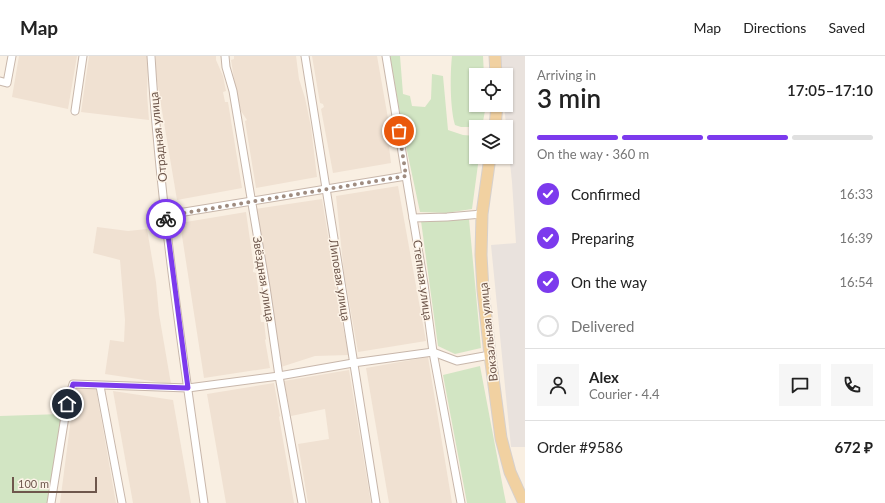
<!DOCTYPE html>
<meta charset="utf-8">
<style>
:root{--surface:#fff;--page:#f6f6f6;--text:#222;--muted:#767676;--line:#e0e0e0;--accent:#7c3aed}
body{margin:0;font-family:Lato,sans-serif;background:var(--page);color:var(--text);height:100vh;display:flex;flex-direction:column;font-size:15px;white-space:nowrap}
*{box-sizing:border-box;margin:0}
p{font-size:13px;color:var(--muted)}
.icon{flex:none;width:22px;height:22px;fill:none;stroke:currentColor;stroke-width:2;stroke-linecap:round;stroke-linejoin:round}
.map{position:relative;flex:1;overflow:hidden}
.sheet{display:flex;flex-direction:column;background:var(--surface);width:360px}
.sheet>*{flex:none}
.tools{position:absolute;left:469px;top:12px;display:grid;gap:8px}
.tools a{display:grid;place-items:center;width:44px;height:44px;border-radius:0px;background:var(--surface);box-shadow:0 1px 3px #0004;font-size:20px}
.scale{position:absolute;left:12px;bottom:10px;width:85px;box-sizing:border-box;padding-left:4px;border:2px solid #6e574c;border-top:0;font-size:11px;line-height:14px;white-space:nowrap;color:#6e574c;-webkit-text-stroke:3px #fdf4e8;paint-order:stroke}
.pin{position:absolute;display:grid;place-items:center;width:34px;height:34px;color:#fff;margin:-17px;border:2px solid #fff;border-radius:50%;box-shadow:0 1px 4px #0007}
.courier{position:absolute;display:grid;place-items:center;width:40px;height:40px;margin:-20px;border:3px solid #7c3aed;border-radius:50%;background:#fff;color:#222;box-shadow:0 1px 5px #0007}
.overview em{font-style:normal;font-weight:600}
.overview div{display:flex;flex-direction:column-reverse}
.overview{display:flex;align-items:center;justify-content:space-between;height:68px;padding:0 12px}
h1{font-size:26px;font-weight:600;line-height:30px}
.bar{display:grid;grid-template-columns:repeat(4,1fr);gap:6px 4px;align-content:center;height:48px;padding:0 12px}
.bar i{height:5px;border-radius:3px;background:var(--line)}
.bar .on{background:var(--accent)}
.bar p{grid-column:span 4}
.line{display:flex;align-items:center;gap:10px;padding:0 12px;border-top:1px solid var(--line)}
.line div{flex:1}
.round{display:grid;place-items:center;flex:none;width:42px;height:42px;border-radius:0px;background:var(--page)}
ol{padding:0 12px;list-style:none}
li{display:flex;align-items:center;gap:12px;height:44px}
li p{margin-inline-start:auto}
li .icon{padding:4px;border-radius:50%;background:var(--accent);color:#fff;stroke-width:4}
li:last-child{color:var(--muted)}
li i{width:22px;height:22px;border:2px solid var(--line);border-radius:50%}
header{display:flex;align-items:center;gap:24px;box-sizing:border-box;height:56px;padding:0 20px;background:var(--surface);border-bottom:1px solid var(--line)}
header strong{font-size:19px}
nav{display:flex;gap:22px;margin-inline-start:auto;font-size:14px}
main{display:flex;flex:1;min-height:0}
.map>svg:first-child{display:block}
.residential{fill:#f0e1d2}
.industrial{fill:#e9e2dd}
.green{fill:#d2e5c3}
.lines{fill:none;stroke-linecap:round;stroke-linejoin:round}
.minor-casing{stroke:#c8b7ab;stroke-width:9}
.primary-casing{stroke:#d6d0cd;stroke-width:13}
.minor{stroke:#fff;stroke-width:7}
.primary{stroke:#f1d1a1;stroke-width:11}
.done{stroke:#9f8c80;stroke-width:4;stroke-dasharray:0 7.2}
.route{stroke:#7c3aed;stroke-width:5}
.labels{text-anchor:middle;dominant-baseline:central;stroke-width:3;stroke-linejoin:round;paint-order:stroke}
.street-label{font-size:12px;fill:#6e574c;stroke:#fdf4e8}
</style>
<header>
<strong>Map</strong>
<nav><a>Map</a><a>Directions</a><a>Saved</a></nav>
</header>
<main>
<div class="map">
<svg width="525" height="447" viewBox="0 0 525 447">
<rect width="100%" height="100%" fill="#f9efe2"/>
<g class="residential">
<path d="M19,0H77L68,53L12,41Z"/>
<path d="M89,0H148L147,38L149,64L81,56Z"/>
<path d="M156,0H216V4L223,20L226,35L223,36L225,46H228L242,132L177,144L154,7L156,6Z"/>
<path d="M234,0H296L299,23L305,42L311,71L317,121L256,132L245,65L247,64L241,55L235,29L231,4L234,3Z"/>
<path d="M312,0H377L389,68H385L387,82L390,81L392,91H389L391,107L333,117L321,53L324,51L323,48L320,47Z"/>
<path d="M398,130L426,285L358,296L344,217L336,140Z"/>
<path d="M322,143L343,271L349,299L315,300L281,311L255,153Z"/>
<path d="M246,156L254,212L253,213V216L256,217L262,259H260L261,266H264L266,283L265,284L270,312L204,322L180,167Z"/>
<path d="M97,171L128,175L147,173L156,226L159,258L171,328L105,318L110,284L124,286L125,264L120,204L93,197Z"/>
<path d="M428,301L452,447H389L366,312Z"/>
<path d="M349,314L371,447H308L298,388L329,383L325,353L291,360L284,325Z"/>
<path d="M274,327L280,360L279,361L294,447H226L207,338Z"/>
<path d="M75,331L96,333L116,447H60Z"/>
<path d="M113,335L173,344L191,447H133Z"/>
</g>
<path class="industrial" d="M500,0H525V391H511L491,189L516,187L512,126L504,49H506V19H502Z"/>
<g class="green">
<path d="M390,0H400L403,38L410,40L412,50L425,51L431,43L432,18L443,20L448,74L463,79L476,80V101H479L472,153L446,157L420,156L403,76Z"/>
<path d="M452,0H483L484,19H476V49H486L482,71H461L455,69C450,52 450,18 452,0Z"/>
<path d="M469,163L481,292L455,298L438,290L421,165Z"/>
<path d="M480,310L504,437L506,447H467L443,319Z"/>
<path d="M62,358L51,447H0V360Z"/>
</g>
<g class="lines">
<defs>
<g id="minor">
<path d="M151,0C160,150 183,299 204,447"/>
<path d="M225,0L226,11L233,35L266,231L279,320L302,447"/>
<path d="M305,0L376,447"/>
<path d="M386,0L424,228L433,296L461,447"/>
<path d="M0,25L7,27L12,0"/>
<path d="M75,55L83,0"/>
<path d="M166,159L406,120"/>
<path d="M413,162L447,161L482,158"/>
<path d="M100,330L122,447"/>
<path d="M51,447L67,348L73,328L188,332L279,320L353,307L433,296L457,305L490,299"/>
</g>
<g id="primary">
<path d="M495,0L496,19"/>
<path d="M495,71L497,49"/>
<path d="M490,101L482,158L481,199L483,234L490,299L501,382L510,416L524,447"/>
</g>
</defs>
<use href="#minor" class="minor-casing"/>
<use href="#primary" class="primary-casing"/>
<use href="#minor" class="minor"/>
<use href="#primary" class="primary"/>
</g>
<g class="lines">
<path class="done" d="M166,163V160L406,120L399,75"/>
<path class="route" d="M67,348L73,328L188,332L166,163"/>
</g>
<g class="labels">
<g class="street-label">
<text transform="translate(158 81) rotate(-96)">Отрадная улица</text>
<text transform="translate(264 223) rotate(81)">Звёздная улица</text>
<text transform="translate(340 224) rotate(81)">Липовая улица</text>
<text transform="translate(423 224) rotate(82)">Степная улица</text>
<text transform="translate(488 276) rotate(-96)">Вокзальная улица</text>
</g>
</g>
</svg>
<div class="tools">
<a><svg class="icon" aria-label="locate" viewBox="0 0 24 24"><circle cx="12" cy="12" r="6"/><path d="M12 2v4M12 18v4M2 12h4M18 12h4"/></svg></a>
<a><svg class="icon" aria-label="layers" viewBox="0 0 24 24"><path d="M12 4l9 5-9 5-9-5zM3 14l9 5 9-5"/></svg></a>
</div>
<div class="scale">100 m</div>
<div class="pin" style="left:399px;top:75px;background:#ea580c"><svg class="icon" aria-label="bag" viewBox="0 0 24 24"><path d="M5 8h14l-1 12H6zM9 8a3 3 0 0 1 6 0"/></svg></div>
<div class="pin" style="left:67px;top:348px;background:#1f2937"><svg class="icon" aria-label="home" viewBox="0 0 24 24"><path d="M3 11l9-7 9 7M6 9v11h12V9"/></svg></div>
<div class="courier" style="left:166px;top:163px"><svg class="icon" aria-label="bike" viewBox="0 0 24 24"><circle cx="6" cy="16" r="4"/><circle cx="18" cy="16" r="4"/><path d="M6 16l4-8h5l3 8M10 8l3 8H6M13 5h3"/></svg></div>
</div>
<section class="sheet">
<div class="overview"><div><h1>3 min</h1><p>Arriving in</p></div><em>17:05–17:10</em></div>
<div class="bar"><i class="on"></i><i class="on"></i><i class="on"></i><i></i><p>On the way · 360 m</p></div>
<ol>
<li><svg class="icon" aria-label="check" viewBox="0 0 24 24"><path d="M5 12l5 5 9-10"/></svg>Confirmed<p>16:33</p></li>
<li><svg class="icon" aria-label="check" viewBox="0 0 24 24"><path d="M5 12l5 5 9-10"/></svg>Preparing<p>16:39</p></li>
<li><svg class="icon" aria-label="check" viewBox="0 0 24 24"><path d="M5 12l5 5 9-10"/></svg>On the way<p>16:54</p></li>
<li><i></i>Delivered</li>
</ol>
<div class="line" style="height:72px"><a class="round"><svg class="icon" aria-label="person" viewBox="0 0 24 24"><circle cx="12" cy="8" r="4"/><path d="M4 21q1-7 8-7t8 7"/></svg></a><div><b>Alex</b><p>Courier · 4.4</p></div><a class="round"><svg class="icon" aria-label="chat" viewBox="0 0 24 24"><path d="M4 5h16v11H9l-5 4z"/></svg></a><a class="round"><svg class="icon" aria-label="phone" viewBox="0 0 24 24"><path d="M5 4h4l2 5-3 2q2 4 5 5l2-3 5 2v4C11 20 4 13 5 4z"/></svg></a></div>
<div class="line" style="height:52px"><div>Order #9586</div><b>672 ₽</b></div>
</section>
</main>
